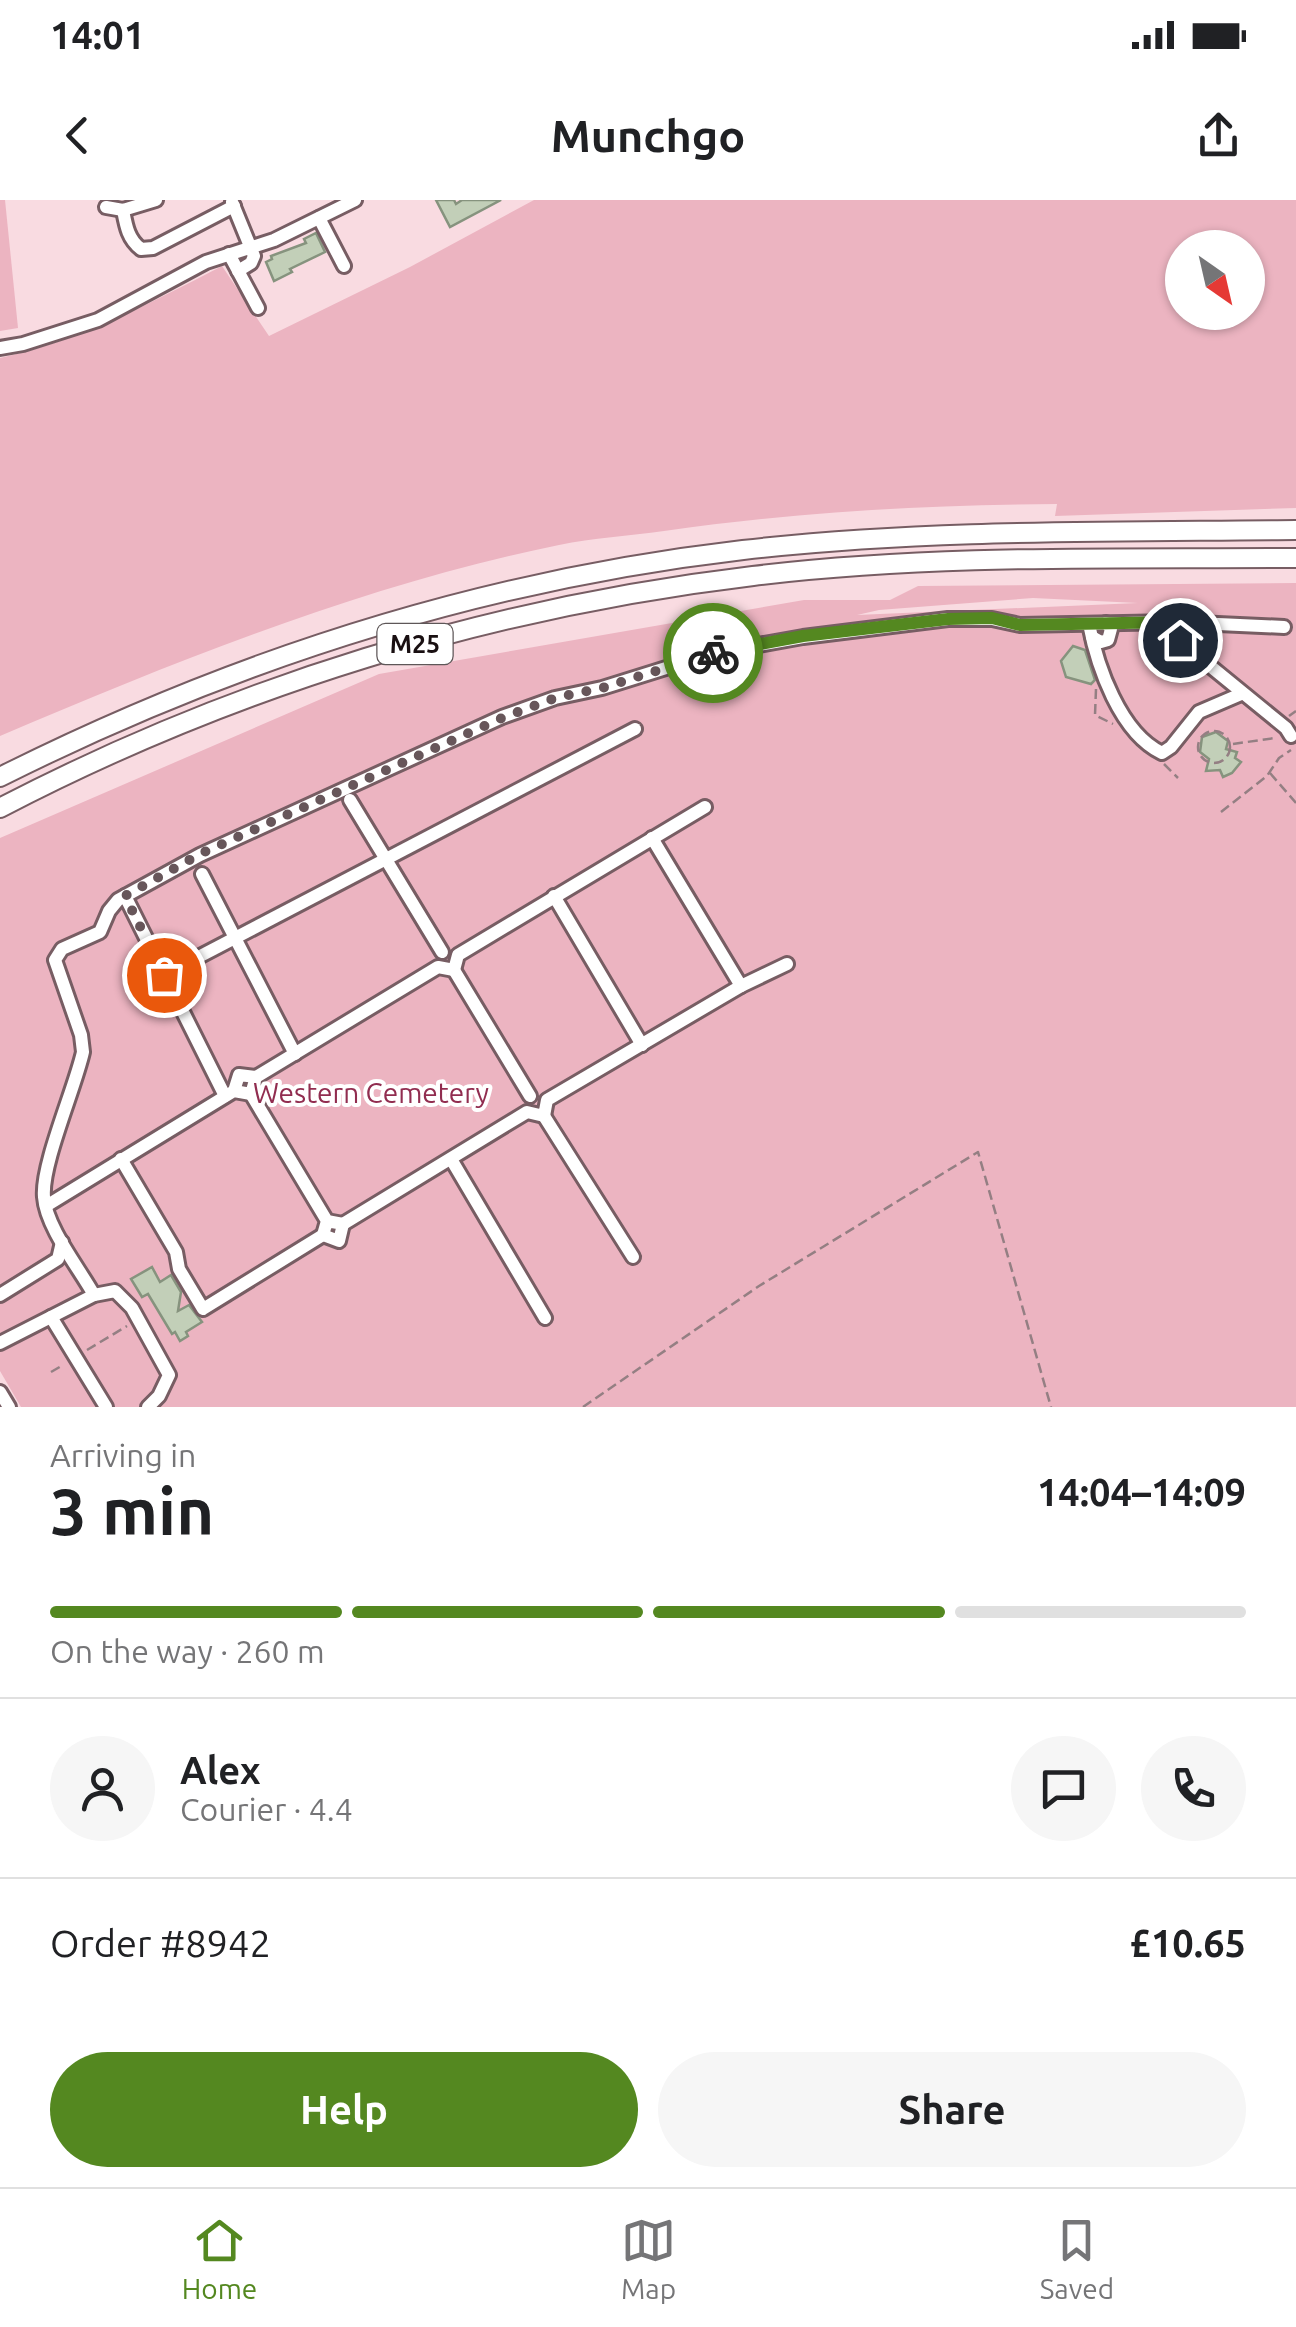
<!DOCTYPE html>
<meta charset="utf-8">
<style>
:root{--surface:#fff;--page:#f6f6f6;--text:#202124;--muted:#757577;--line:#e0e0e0;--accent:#548820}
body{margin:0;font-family:Ubuntu,sans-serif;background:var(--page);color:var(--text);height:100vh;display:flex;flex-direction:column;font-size:38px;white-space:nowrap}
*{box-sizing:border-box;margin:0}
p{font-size:32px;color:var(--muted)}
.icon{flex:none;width:55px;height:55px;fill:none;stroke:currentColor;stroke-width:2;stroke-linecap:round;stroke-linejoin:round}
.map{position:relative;height:1207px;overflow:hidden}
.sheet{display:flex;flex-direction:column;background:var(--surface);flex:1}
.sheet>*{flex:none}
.needle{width:65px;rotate:146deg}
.controls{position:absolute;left:1165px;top:30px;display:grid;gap:20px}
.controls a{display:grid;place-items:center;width:100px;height:100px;border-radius:50%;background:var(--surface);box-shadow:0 2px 8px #0004;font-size:50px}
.pin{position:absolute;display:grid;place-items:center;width:85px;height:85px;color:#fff;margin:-42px;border:5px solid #fff;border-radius:50%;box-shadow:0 2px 10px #0007}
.courier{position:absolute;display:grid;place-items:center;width:100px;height:100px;margin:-50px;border:8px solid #548820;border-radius:50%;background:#fff;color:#222;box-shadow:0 2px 12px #0007}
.head em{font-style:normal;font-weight:600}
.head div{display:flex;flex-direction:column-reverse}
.head{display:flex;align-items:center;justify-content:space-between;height:170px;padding:0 50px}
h1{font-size:65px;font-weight:600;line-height:75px}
.bar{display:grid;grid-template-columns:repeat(4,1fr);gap:15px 10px;align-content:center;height:120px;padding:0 50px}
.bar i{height:12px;border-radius:8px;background:var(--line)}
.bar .current{background:var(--accent)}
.bar p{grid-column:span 4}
.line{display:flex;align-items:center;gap:25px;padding:0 50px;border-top:2px solid var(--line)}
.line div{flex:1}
.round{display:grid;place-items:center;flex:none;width:105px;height:105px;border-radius:52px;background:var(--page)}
.cta{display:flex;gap:20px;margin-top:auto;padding:20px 50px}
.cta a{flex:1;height:115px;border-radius:60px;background:var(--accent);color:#fff;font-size:40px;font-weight:600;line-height:115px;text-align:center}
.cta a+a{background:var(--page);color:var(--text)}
.status{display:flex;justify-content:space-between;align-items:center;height:70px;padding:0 50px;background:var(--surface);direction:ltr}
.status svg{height:28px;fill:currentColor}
header{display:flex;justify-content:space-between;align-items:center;height:130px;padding:0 50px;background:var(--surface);font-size:45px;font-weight:600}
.tabs{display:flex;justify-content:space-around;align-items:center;height:140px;border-top:2px solid var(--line);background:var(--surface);font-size:28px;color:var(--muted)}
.tabs a{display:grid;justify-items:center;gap:5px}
.tabs .current{color:var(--accent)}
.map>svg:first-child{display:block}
.green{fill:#ecb4c1;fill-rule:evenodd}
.building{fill:#c2cfb8;stroke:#86937e;stroke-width:2.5}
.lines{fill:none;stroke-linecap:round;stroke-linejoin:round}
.minor-casing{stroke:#775d63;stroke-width:18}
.highway-casing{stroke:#775d63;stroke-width:22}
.path{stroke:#947f83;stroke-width:2.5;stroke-dasharray:10 5;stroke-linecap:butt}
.minor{stroke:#fff;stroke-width:12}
.highway{stroke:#fff;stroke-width:18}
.done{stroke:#67565a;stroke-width:10;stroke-dasharray:0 18}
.route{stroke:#548820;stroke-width:12}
.labels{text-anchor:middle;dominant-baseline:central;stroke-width:8;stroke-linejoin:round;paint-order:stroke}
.shield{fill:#fff;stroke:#5e5758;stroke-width:2.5}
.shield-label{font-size:25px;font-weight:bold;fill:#190f11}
.park-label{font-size:28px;fill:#912d50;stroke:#fff}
</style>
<div class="status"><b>14:01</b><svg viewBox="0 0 49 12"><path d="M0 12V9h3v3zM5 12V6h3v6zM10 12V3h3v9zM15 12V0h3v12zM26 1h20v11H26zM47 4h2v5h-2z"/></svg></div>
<header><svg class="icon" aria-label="back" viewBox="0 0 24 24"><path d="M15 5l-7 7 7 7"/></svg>Munchgo<svg class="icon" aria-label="share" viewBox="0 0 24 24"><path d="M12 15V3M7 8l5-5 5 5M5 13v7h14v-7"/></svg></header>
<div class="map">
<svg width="1296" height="1207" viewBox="0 0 1296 1207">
<rect width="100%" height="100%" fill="#f9dbe1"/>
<g class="green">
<path d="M0,0H5L18,128L0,131Z"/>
<path d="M534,0H1296V308L1055,316L1057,304C924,305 796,312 664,331C629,336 593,338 559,345C365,385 181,459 0,536V158C80,141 150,103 222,66L269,136L410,67ZM1182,48H1248V112H1182Z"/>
<path d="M1296,383V1207H21L0,1171V638L379,474L804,400H890L918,386ZM1033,398L1138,403L857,415L879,410Z"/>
</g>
<g class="building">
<path d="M436,0H454L456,4L462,0H501L450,27Z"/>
<path d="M316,33L325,52L290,69L292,72L274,81L266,62L272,59L271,56L306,43L304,39Z"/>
<path d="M1073,446L1085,450L1095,480L1091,484L1066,477L1061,461Z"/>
<path d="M1216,532L1228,541L1226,549L1237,552L1235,558L1241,562L1232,573L1223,577L1220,570L1206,571L1209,559L1200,552L1202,537Z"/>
<path d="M152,1067L160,1082L171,1075L181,1092L178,1111L189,1105L202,1122L186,1132L188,1136L180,1141L175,1132L172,1134L148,1094L142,1097L131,1079Z"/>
</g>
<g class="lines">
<defs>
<g id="minor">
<path d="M232,2L254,56L251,63L238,71"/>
<path d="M106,7L123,10L156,0"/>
<path d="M123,10C126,26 128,39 141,49L153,48L234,6"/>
<path d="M319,18L344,66"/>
<path d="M229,54L258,108"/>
<path d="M0,148L23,144L98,120L206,62L274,40L355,0"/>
<path d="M1175,422L1180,440L1188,448L1286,528L1291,536"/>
<path d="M1089,424C1097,466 1120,533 1162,553L1171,547L1199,512L1241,494"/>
<path d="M1092,437L1101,442L1108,440L1111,429L1106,423"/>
<path d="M350,600L442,752"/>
<path d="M652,638L741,786"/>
<path d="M202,674L295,854"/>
<path d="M125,696L225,896"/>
<path d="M554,696L642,845"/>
<path d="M454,770L530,896"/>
<path d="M164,775L635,529"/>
<path d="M234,891L239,875L256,877"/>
<path d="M251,894L327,1021L323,1035L339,1041L343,1024L327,1021"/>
<path d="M544,916L633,1057"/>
<path d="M121,959L176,1052L179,1069L203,1109L323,1035"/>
<path d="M451,959L545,1118"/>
<path d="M46,1006L234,891L251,894L256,877L438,767L454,770L458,755L705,607"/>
<path d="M343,1024L527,912L544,916L547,900L741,786L787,764"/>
<path d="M0,1095L58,1059L62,1042"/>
<path d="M94,1095C79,1068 46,1027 44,997C41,965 75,888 83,852L81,835L55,760L62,749L100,732L109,711L118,700L200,655L502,517L555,498L602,488L714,453L803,437L948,419H992L1020,425L1175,422L1284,427"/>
<path d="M51,1117L106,1207"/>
<path d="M0,1143L94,1095L115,1091L132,1108L169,1175L159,1196L148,1207"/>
<path d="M0,1192L9,1207"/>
</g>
<g id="highway">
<path d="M0,577C233,460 484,380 743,350C926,329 1112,332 1296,330"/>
<path d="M0,608C234,486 491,407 753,376C933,354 1115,359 1296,358"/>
</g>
</defs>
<use href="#minor" class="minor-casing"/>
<use href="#highway" class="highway-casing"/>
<g class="path">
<path d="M1096,489L1095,515L1113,524"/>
<path d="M1289,516L1296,511"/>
<circle cx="1214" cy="547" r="16"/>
<path d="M1233,544L1275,538"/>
<path d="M1164,564L1178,578"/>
<path d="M1270,573L1296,603"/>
<path d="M1221,612L1267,576L1279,558L1291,550"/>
<path d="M87,1150L127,1126"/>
<path d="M51,1172L63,1165"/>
<path d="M583,1207L759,1086L978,952L1051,1207"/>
</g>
<use href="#minor" class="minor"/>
<use href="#highway" class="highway"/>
</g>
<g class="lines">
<path class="done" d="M164,775L125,696L200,654L502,518L555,498L602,488L713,453"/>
<path class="route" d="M713,453L803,436L948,419L992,418L1020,425L1175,422L1180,440"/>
</g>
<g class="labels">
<rect class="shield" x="377.5" y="424" width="75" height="40" rx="8"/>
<g class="shield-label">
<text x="415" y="444">M25</text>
</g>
<g class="park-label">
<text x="371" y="892">Western Cemetery</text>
</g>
</g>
</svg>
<div class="controls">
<a><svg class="needle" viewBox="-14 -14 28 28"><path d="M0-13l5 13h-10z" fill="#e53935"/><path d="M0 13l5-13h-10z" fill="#757577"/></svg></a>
</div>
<div class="pin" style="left:164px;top:775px;background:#ea580c"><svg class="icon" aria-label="bag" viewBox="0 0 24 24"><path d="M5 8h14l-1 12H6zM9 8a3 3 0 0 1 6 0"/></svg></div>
<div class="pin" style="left:1180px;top:440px;background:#1f2937"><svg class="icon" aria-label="home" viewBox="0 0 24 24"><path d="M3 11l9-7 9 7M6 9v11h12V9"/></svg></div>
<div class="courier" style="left:713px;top:453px"><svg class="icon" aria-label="bike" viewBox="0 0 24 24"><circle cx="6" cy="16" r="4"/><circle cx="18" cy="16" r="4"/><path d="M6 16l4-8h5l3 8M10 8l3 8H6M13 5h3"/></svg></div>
</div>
<section class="sheet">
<div class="head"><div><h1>3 min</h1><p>Arriving in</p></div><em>14:04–14:09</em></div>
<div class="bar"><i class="current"></i><i class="current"></i><i class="current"></i><i></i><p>On the way · 260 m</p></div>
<div class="line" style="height:180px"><a class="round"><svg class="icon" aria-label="person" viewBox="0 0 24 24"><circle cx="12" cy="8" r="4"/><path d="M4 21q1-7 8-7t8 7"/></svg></a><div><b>Alex</b><p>Courier · 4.4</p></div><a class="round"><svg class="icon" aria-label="chat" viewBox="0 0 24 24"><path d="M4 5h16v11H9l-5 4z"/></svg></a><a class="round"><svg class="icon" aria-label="phone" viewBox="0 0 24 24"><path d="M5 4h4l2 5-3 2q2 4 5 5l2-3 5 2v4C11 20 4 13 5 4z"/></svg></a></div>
<div class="line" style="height:130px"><div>Order #8942</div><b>£10.65</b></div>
<div class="cta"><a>Help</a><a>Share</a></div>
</section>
<nav class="tabs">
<a class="current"><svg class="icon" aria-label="home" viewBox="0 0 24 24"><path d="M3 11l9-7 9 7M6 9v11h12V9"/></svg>Home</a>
<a><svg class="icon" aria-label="map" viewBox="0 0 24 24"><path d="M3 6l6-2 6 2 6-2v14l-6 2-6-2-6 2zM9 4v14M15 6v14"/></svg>Map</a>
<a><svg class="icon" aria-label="saved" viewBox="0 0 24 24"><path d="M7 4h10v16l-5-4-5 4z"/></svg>Saved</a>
</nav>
